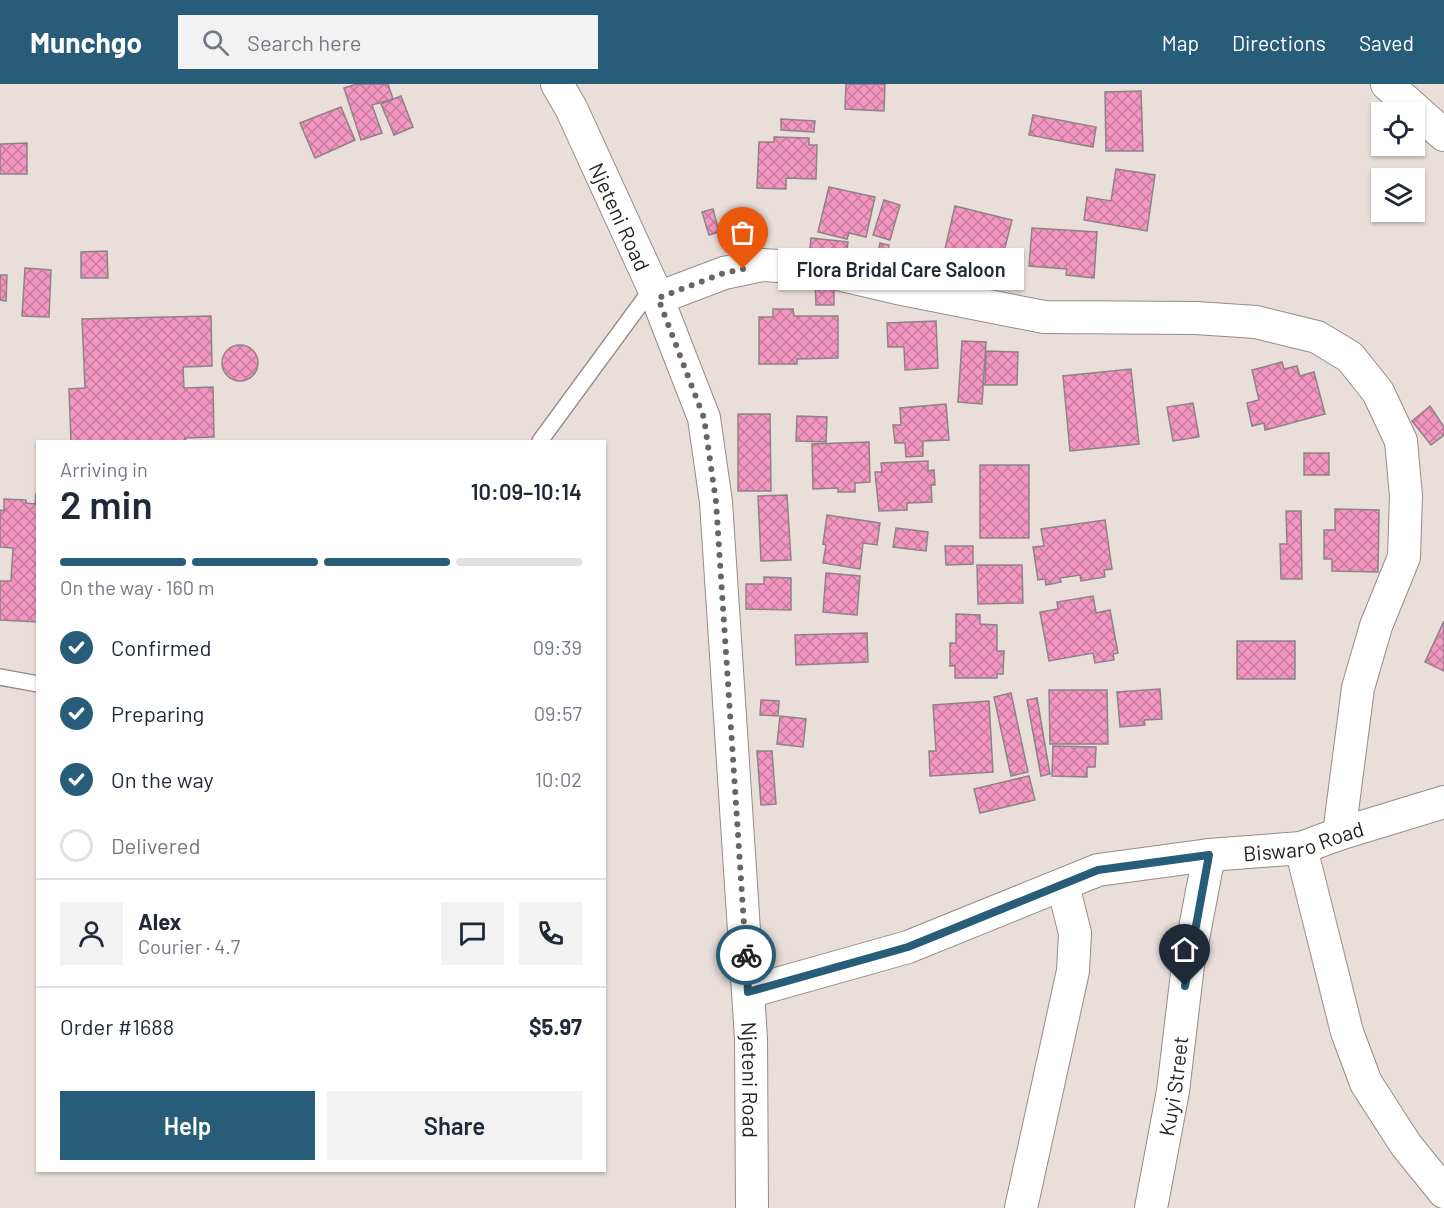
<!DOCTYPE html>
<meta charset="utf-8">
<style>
:root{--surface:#fff;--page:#f2f2f3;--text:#1f2937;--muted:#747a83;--line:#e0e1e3;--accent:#285d79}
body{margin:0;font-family:Barlow,sans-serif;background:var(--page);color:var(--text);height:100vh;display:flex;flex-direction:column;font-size:22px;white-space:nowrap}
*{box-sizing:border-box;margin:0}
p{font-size:20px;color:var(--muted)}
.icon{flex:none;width:33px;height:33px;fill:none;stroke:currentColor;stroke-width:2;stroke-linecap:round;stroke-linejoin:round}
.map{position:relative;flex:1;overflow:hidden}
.drawer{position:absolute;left:36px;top:356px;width:570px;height:732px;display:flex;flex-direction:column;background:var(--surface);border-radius:0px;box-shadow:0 2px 4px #0004}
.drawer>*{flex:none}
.controls{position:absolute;left:1371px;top:18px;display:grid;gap:12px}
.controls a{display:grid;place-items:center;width:54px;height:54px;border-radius:0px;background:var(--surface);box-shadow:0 2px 4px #0004;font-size:30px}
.pin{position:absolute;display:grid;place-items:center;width:51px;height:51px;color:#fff;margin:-62px -26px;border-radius:50% 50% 50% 0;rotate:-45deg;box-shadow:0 0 6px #0007}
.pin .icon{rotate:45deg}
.courier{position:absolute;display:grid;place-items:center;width:60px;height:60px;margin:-30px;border:4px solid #285d79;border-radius:50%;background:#fff;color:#222;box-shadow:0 2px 8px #0007}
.bubble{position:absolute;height:42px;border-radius:0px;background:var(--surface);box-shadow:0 2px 4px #0004;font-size:20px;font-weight:600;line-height:42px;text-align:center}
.summary em{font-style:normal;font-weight:600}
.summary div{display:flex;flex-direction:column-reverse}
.summary{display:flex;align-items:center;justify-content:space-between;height:102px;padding:0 24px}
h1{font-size:39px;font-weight:600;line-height:45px}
.bar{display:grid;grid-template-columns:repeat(4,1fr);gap:9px 6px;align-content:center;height:72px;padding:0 24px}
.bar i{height:8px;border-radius:4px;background:var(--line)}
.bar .on{background:var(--accent)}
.bar p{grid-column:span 4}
.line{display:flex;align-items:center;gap:15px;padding:0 24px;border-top:2px solid var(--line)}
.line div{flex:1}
.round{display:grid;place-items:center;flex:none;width:63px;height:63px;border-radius:0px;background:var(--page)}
ol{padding:0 24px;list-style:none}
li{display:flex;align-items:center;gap:18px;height:66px}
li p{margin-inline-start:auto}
li .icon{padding:6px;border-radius:50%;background:var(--accent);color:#fff;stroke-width:4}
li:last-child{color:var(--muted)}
li i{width:33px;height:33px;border:3px solid var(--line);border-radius:50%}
.cta{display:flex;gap:12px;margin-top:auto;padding:12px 24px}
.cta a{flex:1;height:69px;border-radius:0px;background:var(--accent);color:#fff;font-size:24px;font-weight:600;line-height:69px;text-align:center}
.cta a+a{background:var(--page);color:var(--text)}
header{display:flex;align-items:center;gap:36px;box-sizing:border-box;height:84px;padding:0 30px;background:var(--accent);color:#fff}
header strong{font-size:28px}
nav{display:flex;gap:33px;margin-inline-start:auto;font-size:21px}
.search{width:420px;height:54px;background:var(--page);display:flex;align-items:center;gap:15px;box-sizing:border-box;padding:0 21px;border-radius:0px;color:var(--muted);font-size:22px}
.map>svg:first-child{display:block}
.building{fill:url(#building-cross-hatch);stroke:#8d8387;stroke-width:1.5}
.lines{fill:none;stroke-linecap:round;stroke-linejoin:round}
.service-casing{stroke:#968c87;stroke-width:18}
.minor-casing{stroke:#968c87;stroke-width:34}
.service{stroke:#fff;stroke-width:15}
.minor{stroke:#fff;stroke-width:32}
.done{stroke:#6b6461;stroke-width:6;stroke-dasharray:0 10.8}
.route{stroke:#285d79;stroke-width:8}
.labels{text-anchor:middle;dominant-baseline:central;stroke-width:5;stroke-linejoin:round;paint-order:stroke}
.street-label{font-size:21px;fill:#272321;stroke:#e9ded9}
</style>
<header>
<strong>Munchgo</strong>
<div class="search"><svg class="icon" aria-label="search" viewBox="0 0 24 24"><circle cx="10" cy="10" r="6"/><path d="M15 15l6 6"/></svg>Search here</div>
<nav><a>Map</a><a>Directions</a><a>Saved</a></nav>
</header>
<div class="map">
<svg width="1444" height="1124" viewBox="0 0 1444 1124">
<defs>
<pattern id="building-cross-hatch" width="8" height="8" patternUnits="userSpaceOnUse" patternTransform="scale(1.5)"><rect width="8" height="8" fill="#f397c0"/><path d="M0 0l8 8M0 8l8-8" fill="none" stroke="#c57b9c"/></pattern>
</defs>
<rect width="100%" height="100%" fill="#e9ded9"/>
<g class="building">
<path d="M357,0H388L393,15L372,21L382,49L361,56L344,4Z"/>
<path d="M846,0H885L884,27L845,25Z"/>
<path d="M1141,7L1143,67H1106L1105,8Z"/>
<path d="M401,12L413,43L394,51L381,20Z"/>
<path d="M341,23L355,56L315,74L300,39Z"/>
<path d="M1033,31L1096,43L1093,63L1029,51Z"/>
<path d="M781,35L815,37L814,48L781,46Z"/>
<path d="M774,53L809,54V61H817L816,95L786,94V105L757,104L759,58H774Z"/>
<path d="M27,59V90H0V60Z"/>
<path d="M1116,85L1155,91L1147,147L1084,136L1087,113L1111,117Z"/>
<path d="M829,103L875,113L866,153L849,149L847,155L818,148Z"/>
<path d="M884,116L900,121L890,156L873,151Z"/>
<path d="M955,122L1012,136L1001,179L945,165Z"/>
<path d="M713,125L719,148L709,151L702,128Z"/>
<path d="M741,132H750L751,148H755V151L760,153L761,160H741Z"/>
<path d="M1032,144L1097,148L1094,194L1066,191L1067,185L1029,182Z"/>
<path d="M811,154L848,158L846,177L809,173Z"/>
<path d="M880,159L889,161L887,174L877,172Z"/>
<path d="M107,167L108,194H81V168Z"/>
<path d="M25,184L51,186L49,233L22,232Z"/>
<path d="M0,191H7L6,217L0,216Z"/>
<path d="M834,192V221H816L815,193Z"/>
<path d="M773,225H793L794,232H838V274L797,275V280H759V233H773Z"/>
<path d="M211,232L212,282L183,283L184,304L213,303L214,353L185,354L186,357H71L69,305L85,304L82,235Z"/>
<path d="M936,237L938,284L905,286L904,263H888L887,239Z"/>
<path d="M962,257L986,258L982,320L958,318Z"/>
<circle cx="240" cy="279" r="18"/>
<path d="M986,267L1018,268L1017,301H985Z"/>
<path d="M1282,278L1284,285L1297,282L1300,292L1314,288L1325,330L1265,346L1264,339L1252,342L1247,319L1259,316L1252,286Z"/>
<path d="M1131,285L1139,360L1070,367L1063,292Z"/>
<path d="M1193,319L1199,353L1173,357L1167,323Z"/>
<path d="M946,320L949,356L923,357V372L906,373L905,359H895L893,341H901L900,324Z"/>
<path d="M1430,322L1444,343V351L1431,361L1412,337Z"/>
<path d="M738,330H770L771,407H738Z"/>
<path d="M797,332L827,333L826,358L796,357Z"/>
<path d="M869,358L870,398L855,399V408H838V404L813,405L812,360Z"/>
<rect x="1304" y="369" width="25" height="22"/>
<path d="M928,377V387L934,386L935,401H931L932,418L907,419V426L879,427L875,388H882L881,379Z"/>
<rect x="980" y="381" width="49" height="73"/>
<path d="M36,410H38V538L0,536V497H11L13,464L0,463V426L4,427V415L26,416V419L35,420Z"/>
<path d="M787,411L791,476L761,477L758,412Z"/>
<path d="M1335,425L1379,426L1378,488L1332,487V475H1324V446H1335Z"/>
<path d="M1286,427H1301L1302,495H1281L1280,460H1287Z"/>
<path d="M827,431L880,439L877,461L863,459L860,485L823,479L826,461L823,460Z"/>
<path d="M1105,436L1112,485L1104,486L1105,493L1081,497L1080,491L1060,494L1061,498L1046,501L1045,495L1038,496L1033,463L1044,462L1041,445Z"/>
<path d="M896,444L928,448L926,467L893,463Z"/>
<path d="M945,462H973V480L946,481Z"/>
<path d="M977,481H1022L1023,519L978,520Z"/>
<path d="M826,489L860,492L857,531L823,528Z"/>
<path d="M764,493L791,494V526L746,525V500H764Z"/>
<path d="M1093,512L1096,529L1110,526L1118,569L1113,570L1114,576L1095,579L1093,569L1049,577L1040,528L1058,525L1057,518Z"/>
<path d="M956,530L980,531V540L997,541V567H1004L1003,590H997V594H955V582H950V559H956Z"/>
<path d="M1444,537V587L1425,578Z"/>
<path d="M867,549L868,578L796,581L795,551Z"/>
<rect x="1237" y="557" width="58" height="38"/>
<path d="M1160,605L1162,635L1144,636L1145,641L1120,643L1117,608Z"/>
<path d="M1049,606H1107L1108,660H1050Z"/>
<path d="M1011,609L1028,688L1011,692L994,613Z"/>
<path d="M1037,614L1050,690L1041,692L1027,616Z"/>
<path d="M761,616L779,617L778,632L760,631Z"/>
<path d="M989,617L993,688L930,692L929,667H936L933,621Z"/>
<path d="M780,632L806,635L803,663L777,660Z"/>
<path d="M1053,662L1096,663L1095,683H1087V693L1052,692Z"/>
<path d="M757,667H772L776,720L761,721Z"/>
<path d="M1029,692L1035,716L980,729L974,705Z"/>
</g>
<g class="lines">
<defs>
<g id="service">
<path d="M540,357L653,203"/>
<path d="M0,593L38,600"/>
</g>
<g id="minor">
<path id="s1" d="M557,0L571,24L653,203L704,334L716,418L748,908L751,955L752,1124"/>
<path d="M1387,0L1444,51"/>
<path d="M658,214L724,189L762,181L812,184L897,204L1044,233L1196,234L1256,238L1317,253L1350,273L1378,308L1401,357L1406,412L1404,473L1376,542L1358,604L1339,750"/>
<path d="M1301,764L1347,948L1366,999L1406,1061L1444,1108"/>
<path id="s2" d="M748,908L908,863L1098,786L1209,771L1301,764L1339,750L1444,718"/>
<path d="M1021,1124L1073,887L1075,849L1063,801"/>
<path id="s3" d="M1151,1124L1173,1007L1188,881L1209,771"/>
</g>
</defs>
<use href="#service" class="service-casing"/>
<use href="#minor" class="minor-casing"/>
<use href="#service" class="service"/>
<use href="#minor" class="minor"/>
</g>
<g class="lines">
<path class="done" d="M743,185L724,189L658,214L704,334L716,418L746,871"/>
<path class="route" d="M746,871L748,908L908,863L1098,786L1209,771L1185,902"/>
</g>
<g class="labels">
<g class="street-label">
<text stroke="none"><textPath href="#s1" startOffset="147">Njeteni Road</textPath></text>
<text stroke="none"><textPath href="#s2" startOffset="579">Biswaro Road</textPath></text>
<text stroke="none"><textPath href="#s1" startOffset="1029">Njeteni Road</textPath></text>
<text stroke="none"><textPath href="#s3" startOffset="124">Kuyi Street</textPath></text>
</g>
</g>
</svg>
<div class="controls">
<a><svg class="icon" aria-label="locate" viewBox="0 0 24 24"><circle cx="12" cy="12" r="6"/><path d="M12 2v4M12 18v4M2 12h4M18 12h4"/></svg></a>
<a><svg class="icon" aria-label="layers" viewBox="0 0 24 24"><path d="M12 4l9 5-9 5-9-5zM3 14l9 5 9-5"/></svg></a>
</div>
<div class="pin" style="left:743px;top:185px;background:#ea580c"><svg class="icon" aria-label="bag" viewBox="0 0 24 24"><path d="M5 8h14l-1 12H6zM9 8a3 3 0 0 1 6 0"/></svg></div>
<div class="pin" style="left:1185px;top:902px;background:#1f2937"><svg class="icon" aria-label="home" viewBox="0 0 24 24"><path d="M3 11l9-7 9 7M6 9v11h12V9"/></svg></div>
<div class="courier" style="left:746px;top:871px"><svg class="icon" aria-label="bike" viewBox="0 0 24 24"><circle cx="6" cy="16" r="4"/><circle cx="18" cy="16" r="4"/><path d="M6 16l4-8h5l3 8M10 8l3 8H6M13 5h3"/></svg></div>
<div class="bubble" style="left:778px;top:164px;width:246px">Flora Bridal Care Saloon</div>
<section class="drawer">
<div class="summary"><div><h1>2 min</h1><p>Arriving in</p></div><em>10:09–10:14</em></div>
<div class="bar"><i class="on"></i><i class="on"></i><i class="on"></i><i></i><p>On the way · 160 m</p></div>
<ol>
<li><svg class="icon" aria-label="check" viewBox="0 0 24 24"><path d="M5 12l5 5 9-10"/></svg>Confirmed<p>09:39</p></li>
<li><svg class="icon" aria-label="check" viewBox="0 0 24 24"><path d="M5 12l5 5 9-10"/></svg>Preparing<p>09:57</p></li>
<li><svg class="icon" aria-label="check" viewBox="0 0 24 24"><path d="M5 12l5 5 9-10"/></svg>On the way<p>10:02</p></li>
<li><i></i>Delivered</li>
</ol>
<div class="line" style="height:108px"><a class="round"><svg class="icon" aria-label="person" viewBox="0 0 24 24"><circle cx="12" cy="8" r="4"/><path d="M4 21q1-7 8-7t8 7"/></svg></a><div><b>Alex</b><p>Courier · 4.7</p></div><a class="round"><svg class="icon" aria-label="chat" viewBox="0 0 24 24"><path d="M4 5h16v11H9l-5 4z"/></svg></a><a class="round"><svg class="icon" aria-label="phone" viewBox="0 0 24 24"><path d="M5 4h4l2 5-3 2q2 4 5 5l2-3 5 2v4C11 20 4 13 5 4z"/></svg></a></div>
<div class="line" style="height:78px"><div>Order #1688</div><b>$5.97</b></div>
<div class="cta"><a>Help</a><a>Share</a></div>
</section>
</div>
